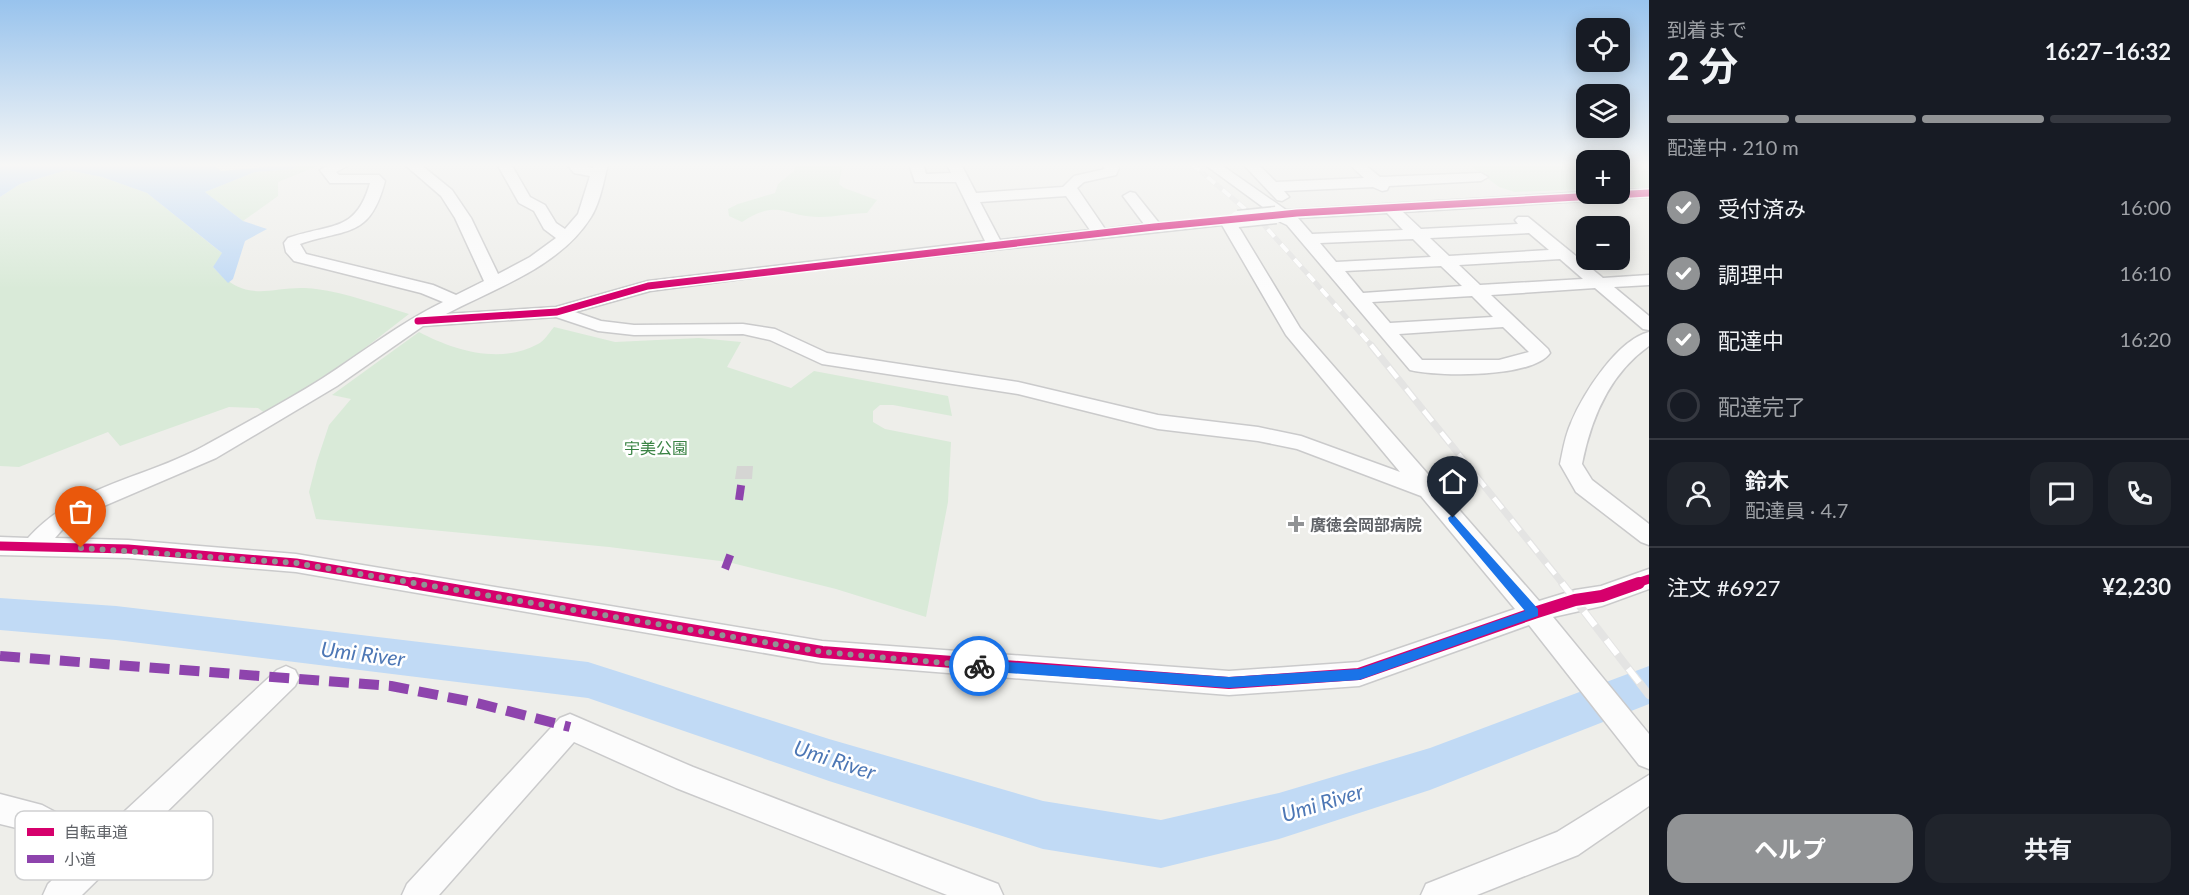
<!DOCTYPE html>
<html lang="ja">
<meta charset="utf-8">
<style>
:root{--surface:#171b24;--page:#20242c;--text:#f1f3f6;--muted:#9ea1a6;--line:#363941;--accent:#919395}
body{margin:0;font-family:Lato,"Noto Sans JP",sans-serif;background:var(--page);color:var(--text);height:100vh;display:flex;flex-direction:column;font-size:22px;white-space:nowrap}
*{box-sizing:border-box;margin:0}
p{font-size:20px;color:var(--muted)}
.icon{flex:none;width:33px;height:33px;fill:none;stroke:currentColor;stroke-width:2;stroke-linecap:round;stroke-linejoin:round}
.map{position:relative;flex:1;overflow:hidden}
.side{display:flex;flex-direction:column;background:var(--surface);width:540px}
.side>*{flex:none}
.buttons{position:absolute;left:1576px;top:18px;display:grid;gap:12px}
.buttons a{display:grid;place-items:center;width:54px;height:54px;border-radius:12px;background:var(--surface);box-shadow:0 3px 15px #0003;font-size:30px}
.pin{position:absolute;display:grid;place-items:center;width:51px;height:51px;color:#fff;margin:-62px -26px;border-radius:50% 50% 50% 0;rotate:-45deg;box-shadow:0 0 6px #0007}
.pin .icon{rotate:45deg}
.courier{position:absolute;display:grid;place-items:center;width:60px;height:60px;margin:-30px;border:4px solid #1a73e8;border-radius:50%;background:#fff;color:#222;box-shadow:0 2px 8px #0007}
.headline em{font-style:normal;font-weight:700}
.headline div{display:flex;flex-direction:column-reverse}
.headline{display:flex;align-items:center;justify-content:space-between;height:102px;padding:0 18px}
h1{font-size:39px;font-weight:700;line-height:45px}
.bar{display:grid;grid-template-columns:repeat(4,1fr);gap:9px 6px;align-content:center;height:72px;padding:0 18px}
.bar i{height:8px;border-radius:4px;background:var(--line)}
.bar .selected{background:var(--accent)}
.bar p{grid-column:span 4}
.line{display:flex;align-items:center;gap:15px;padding:0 18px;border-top:2px solid var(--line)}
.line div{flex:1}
.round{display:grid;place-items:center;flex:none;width:63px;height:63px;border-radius:18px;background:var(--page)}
ol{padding:0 18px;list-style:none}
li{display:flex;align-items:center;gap:18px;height:66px}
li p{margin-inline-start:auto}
li .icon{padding:6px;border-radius:50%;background:var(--accent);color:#fff;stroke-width:4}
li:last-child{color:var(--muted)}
li i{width:33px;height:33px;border:3px solid var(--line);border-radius:50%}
.button{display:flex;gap:12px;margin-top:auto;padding:12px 18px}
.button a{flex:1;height:69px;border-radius:18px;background:var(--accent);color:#fff;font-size:24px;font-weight:700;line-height:69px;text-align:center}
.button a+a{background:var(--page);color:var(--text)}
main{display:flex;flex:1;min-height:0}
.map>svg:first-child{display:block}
.green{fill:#d9ead8}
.water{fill:#c1daf5}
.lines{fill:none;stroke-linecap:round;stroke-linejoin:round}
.river{fill:#c1daf5;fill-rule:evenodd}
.building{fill:#d5d5d3}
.minor-casing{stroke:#cacacb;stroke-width:3}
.minor{fill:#fcfcfc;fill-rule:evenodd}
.rail-far2-casing{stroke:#e4e4e3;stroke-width:5}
.rail-far1-casing{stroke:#e4e4e3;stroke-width:7}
.rail-casing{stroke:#e4e4e3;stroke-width:8}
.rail-far2{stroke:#fff;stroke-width:4;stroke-dasharray:10;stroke-linecap:butt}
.rail-far1{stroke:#fff;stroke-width:4.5;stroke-dasharray:14;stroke-linecap:butt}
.rail{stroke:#fff;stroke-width:6;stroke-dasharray:18;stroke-linecap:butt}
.minor-bridge-casing{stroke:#cacacb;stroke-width:19;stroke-linecap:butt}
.minor-bridge{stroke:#fcfcfc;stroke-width:16}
.quiet-far1{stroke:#8e44ad;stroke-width:8;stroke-dasharray:15 8;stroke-linecap:butt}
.quiet{stroke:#8e44ad;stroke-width:10;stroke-dasharray:20 10;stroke-linecap:butt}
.cycleway-far2-casing{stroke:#fff;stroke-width:10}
.cycleway-far1-casing{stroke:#fff;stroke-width:13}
.cycleway-casing{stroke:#fff;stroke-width:16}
.cycleway-far2{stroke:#d6006c;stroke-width:7}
.cycleway-far1{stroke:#d6006c;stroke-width:9}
.cycleway{stroke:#d6006c;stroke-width:12}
.route{fill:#1a73e8}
.done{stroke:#919395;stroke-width:6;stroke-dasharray:0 10.8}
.poi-dot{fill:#919395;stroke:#fff;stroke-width:2}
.labels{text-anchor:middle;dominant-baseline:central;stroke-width:5;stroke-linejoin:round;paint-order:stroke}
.park-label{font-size:16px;fill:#3a8344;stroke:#fff}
.poi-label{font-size:16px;font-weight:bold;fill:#5f6267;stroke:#fff;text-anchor:start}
.near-water-label{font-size:21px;font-style:italic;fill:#4d77b5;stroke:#fff}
.key{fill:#fff;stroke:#cfd0d1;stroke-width:1.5}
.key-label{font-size:16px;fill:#5f6267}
</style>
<main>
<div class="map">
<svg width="1649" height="895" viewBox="0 0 1649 895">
<rect width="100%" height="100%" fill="#eeeeea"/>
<g class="green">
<path d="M301,164H323L278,182V196L243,221L205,192L255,172L292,169Z"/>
<path d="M795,164H843L839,184L844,188L877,200L867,213C851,213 835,217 819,217C784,217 779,198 742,222L729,216L728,209L738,204L775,193L778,184L794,171Z"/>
<path d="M1469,164H1587V189L1515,192L1499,187Z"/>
<path d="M1620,164H1636L1649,172V187L1620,188Z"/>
<path d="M67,170L102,177L147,193L223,254L213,267C250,308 272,283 316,289C347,293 379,305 409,314L356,355L266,414L258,408L229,407L120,446L108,432L19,467L0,466V197L20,184Z"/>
<path d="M554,327L615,342L699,338L741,342L727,367L791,388L814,371L948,396L952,416L893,405H880L873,411V422L885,429L951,442L948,502L926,617L836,589L728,562L609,547L316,519L309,492L317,461L329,425L351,399L332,395L419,332C453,350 500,365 538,344C544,341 549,333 554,327Z"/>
</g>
<path class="water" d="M0,164H213L221,171L301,164L292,169L255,172L205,192L243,221L267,229L245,241L233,279L228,283L213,267L222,253L147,193L102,177L67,170L20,184L0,197Z"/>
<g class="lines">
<path class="river" d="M0,598L116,606L588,662L829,739L1043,801L1161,820L1279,793L1430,748L1649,666V704L1430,790L1279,839L1161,868L1043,849L829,781L588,698L116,640L0,630Z"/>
</g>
<path class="building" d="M737,466H753L752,479H735Z"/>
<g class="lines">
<defs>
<g id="minor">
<path d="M331,164H351L336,172L339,175H379L385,181C370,238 348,228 300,244L306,254L433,285L456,295L484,281L455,218L441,196L404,164H420L452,190L471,218L498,274L530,257L556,238L544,229L534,211L519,203L497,164H511L530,197L545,205L556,223L565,229L578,214L590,176L574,173L567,164H581L593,168L594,164H608C604,180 600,203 591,217C560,267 495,288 446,314L556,307L648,281L985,241L956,182H915L909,164H923L926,174L951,173L947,164H961L976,193L1063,187L1074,176L1105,169L1102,164H1116L1119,168L1116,175L1084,182L1077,188L1105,229L1144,224L1123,196L1130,192L1135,193L1159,223L1243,216L1246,219L1243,222L1237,224L1300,328L1539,601L1575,590L1601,586L1649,569V589L1602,606L1553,617L1649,734V769L1639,765L1529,625L1359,686L1229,695L822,663L296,572L128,558L0,555V537L28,538C77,484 144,479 204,446C244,424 285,402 323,378C363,352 400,323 443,302L421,293L294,261L286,252L284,243L288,238C331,223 356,233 370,183H330L320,170ZM1066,196L1090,230L1000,240L980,202ZM1222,225L1286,335L1400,472L1301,436L1258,427L1158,415L1018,382L827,353L775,329L743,324L634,325L601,321L575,312L650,291L809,270ZM556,317L598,331L634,335L743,334L770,340L822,364L1018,394L1158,429L1258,441L1297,449L1421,496L1515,609L1359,662L1229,671L822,641L296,554L128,540L55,538L62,530L90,512L216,458L337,386L423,326Z"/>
<path d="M1204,164H1220L1286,210L1587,192L1620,194V190L1649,189V197L1403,212L1421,229L1518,224L1515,220L1518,217H1528L1603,278L1649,275V285L1614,287L1649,316V330L1643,329L1595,288L1491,295L1548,349L1550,353C1533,378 1438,377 1410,370L1287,225L1272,218L1271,213ZM1387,213L1403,230L1312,234L1298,218ZM1529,233L1549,250L1449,256L1430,238ZM1413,239L1431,257L1336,262L1320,243ZM1560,259L1583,279L1480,285L1459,265ZM1441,266L1462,286L1363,293L1345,271ZM1472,296L1493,317L1390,323L1372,302ZM1503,327L1529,352L1499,360H1422L1399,334Z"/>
<path d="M1243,164H1258L1276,182L1364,178L1349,164H1364L1380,177L1481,173L1488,177L1481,181L1389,186L1387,190L1382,191L1373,187L1284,191L1289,197L1282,201L1277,200Z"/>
<path d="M1649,332V346C1609,374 1591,419 1582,464L1592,480L1649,524V545L1641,542L1576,492L1560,464C1563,450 1565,436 1571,423C1583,394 1617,340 1649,332Z"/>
<path d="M286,666L295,670L299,678L295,686L82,895H43L48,884L77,856L37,833L0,824V794L42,805L99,835L277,670Z"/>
<path d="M570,714L693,767L998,884L1003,895H947L676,788L574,742L439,895H402L407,884L560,718Z"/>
<path d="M1649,775V806L1578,855L1477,895H1421L1426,884L1557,832Z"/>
</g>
</defs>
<use href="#minor" class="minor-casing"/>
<use href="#minor" class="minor"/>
<defs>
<path id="rail-far2" d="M1192,164L1263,224L1372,346"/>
<path id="rail-far1" d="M1371,345L1563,584"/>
<path id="rail" d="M1562,583L1649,695"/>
</defs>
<use href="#rail-far2" class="rail-far2-casing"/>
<use href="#rail-far1" class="rail-far1-casing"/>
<use href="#rail" class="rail-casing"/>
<use href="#rail-far2" class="rail-far2"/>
<use href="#rail-far1" class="rail-far1"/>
<use href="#rail" class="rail"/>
<defs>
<path id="minor-bridge" d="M1238,219L1276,215"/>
</defs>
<use href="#minor-bridge" class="minor-bridge-casing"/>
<use href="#minor-bridge" class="minor-bridge"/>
<g class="quiet-far1">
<path d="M739,500L742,479"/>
<path d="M725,569L731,553"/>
</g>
<path class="quiet" d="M0,656L391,686L473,702L570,727"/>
<defs>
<path id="cycleway-far2" d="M418,321L557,312L648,286L1154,227L1297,213L1649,193"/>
<g id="cycleway-far1">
<path d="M0,546L128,549L296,563L422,584"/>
<path d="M1634,584L1649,579"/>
</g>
<path id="cycleway" d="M413,583L822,652L1229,683L1359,674L1534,613L1575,600L1602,596L1639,583"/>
</defs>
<use href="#cycleway-far2" class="cycleway-far2-casing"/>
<use href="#cycleway-far1" class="cycleway-far1-casing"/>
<use href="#cycleway" class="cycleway-casing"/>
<use href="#cycleway-far2" class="cycleway-far2"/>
<use href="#cycleway-far1" class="cycleway-far1"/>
<use href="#cycleway" class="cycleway"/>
</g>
<linearGradient id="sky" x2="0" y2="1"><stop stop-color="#98c3ed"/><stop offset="0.57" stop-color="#f7f7f6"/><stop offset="1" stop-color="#f7f7f6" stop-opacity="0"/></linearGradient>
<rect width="1649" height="289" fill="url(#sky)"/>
<path class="route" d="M1453,514L1538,609V616L1359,680L1229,688L979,671L973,666L979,660L1229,677L1359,669L1525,611L1449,521L1448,518Z"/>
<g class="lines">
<path class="done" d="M81,548L296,563L822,652L979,666"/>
</g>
<path class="poi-dot" d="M1293 515h6v6h6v6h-6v6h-6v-6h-6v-6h6z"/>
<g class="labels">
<g class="park-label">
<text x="656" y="447">宇美公園</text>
</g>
<g class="poi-label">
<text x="1310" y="524">廣徳会岡部病院</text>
</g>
<g class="near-water-label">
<text transform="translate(363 653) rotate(7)">Umi River</text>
<text transform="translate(835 759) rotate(18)">Umi River</text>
<text transform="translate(1322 802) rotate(-17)">Umi River</text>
</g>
</g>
<rect x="15" y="811" width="198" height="69" rx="9" class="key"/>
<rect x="27" y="828" width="27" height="8" fill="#d6006c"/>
<rect x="27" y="855" width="27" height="8" fill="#8e44ad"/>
<g class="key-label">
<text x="64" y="838">自転車道</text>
<text x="64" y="865">小道</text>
</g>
</svg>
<div class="buttons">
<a><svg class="icon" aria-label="locate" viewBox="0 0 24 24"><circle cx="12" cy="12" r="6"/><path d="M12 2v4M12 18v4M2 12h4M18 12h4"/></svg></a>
<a><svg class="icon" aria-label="layers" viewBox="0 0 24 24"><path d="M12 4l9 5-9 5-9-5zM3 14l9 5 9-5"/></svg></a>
<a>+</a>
<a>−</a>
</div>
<div class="pin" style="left:81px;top:548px;background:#ea580c"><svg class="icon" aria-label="bag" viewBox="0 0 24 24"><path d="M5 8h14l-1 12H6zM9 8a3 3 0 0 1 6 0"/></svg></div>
<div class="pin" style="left:1453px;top:518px;background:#1f2937"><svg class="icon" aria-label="home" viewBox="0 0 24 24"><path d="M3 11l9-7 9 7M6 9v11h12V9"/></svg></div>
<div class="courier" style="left:979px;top:666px"><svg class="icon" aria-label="bike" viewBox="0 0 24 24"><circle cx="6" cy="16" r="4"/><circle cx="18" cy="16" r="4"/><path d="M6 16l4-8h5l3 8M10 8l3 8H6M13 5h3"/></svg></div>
</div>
<section class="side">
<div class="headline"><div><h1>2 分</h1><p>到着まで</p></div><em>16:27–16:32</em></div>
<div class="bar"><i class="selected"></i><i class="selected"></i><i class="selected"></i><i></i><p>配達中 · 210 m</p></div>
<ol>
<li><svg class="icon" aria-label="check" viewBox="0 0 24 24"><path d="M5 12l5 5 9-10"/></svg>受付済み<p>16:00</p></li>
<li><svg class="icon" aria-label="check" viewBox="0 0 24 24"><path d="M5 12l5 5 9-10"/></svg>調理中<p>16:10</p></li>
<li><svg class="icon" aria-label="check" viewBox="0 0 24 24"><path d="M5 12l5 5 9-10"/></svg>配達中<p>16:20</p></li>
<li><i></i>配達完了</li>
</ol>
<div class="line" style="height:108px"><a class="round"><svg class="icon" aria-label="person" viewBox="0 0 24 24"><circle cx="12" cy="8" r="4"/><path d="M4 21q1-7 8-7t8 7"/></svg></a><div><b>鈴木</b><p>配達員 · 4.7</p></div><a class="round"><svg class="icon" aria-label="chat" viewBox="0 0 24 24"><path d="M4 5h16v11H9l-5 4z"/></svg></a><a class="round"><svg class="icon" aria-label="phone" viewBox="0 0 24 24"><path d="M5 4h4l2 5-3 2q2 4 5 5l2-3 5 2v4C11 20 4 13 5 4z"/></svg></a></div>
<div class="line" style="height:78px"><div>注文 #6927</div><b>¥2,230</b></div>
<div class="button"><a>ヘルプ</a><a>共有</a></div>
</section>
</main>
